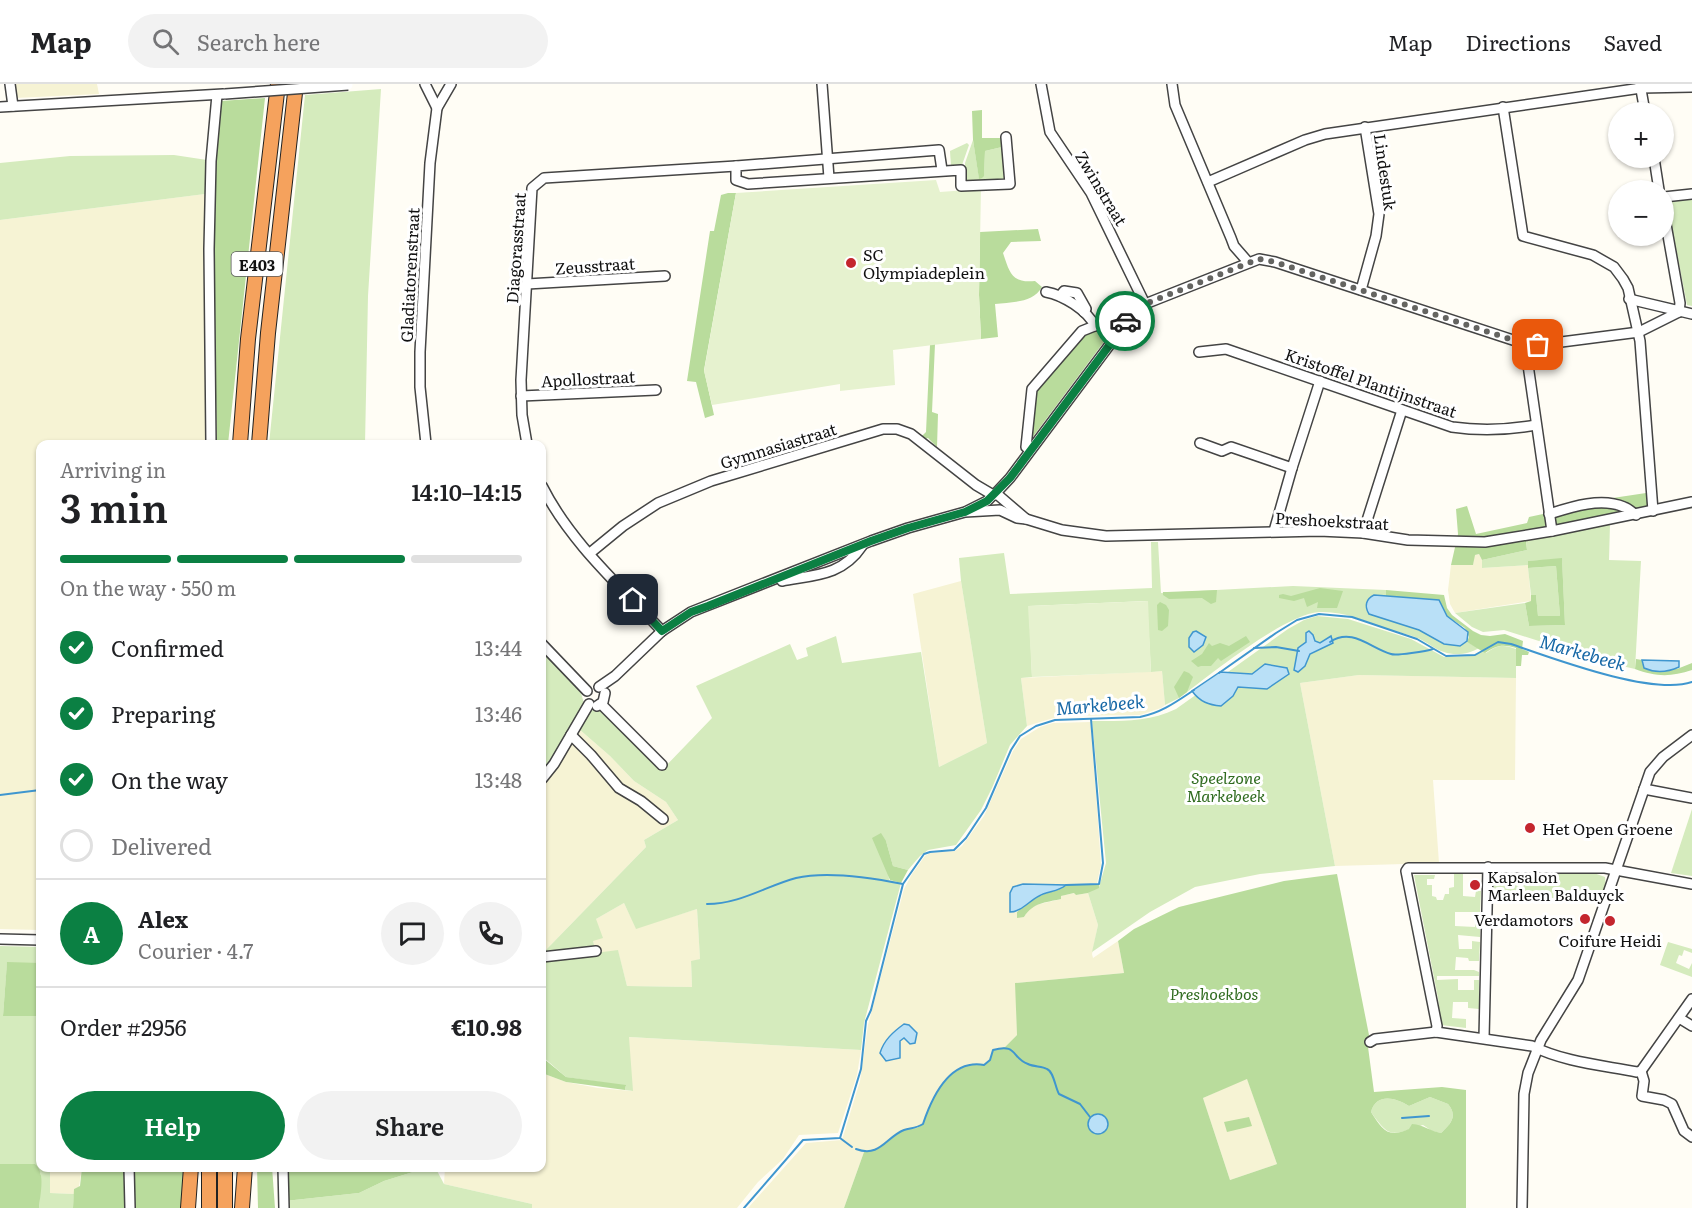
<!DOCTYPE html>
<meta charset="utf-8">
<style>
:root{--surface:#fff;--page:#f2f2f2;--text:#202124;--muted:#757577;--line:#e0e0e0;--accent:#0b8043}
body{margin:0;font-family:Literata,serif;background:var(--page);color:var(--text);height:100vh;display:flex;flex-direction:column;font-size:22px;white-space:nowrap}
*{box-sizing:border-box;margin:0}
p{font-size:20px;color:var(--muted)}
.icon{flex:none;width:33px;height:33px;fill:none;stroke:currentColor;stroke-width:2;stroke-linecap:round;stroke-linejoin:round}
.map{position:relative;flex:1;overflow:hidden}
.sheet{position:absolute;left:36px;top:356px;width:510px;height:732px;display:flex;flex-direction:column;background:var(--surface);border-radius:12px;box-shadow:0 2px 4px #0004}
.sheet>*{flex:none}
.buttons{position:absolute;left:1608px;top:18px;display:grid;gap:12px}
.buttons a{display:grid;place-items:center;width:66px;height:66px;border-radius:50%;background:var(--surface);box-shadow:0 2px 4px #0004;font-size:30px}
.pin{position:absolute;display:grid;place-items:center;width:51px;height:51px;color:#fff;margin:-26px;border-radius:12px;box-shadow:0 3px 9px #0006}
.courier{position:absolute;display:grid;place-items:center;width:60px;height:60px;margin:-30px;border:4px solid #0b8043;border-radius:50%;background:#fff;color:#222;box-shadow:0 2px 8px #0007}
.head em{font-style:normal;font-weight:600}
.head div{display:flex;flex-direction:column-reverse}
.head{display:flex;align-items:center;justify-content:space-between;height:102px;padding:0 24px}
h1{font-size:39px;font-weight:600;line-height:45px}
.bar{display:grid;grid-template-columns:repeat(4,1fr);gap:9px 6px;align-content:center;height:72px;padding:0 24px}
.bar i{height:8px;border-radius:4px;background:var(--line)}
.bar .selected{background:var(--accent)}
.bar p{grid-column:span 4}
.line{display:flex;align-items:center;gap:15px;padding:0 24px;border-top:2px solid var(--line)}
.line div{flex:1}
.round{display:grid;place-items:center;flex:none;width:63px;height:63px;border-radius:32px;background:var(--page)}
ol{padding:0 24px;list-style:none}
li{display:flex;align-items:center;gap:18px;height:66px}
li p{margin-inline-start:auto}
li .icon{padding:6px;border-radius:50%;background:var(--accent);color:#fff;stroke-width:4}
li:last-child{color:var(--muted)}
li i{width:33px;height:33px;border:3px solid var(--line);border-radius:50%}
.primary-button{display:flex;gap:12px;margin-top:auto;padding:12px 24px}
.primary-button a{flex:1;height:69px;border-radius:36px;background:var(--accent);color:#fff;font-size:24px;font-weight:600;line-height:69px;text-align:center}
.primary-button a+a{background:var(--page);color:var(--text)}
header{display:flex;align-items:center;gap:36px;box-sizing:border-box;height:84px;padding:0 30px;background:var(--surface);border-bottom:2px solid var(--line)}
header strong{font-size:28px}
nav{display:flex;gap:33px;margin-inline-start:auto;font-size:21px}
.search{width:420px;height:54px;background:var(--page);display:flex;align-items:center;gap:15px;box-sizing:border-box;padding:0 21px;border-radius:33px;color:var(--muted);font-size:22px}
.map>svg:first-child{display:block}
.farmland{fill:#f6f3d4}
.green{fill:#d5ebbd}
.forest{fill:#b9dc9c;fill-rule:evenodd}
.pitch{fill:#e6f2cf}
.water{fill:#b9e0f7;stroke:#3f96cf;stroke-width:1.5}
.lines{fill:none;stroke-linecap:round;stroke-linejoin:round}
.stream{stroke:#3f96cf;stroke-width:2}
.minor-casing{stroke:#444;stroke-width:12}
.highway-casing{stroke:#222;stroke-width:16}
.minor{stroke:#fff;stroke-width:9}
.highway{stroke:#f5a25d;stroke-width:14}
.minor-bridge-casing{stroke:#444;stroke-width:12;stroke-linecap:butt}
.minor-bridge{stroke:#fff;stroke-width:9}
.done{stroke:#646461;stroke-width:6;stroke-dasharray:0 10.8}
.route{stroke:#0b8043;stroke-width:8}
.poi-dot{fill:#c4262e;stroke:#fff;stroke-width:2}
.labels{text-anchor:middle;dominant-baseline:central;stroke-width:6;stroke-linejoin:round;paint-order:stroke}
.shield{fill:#fff;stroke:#585858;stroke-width:1.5}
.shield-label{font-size:15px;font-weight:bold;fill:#111}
.street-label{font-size:16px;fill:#111;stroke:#fff}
.poi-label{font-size:16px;fill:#111;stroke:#fff;text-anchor:start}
.park-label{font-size:16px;font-style:italic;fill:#2f6b1f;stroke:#fff}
.water-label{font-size:18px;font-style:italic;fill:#1768a6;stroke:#fff}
</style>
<header>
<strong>Map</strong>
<div class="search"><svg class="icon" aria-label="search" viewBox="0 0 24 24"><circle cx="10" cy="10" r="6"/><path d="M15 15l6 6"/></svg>Search here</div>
<nav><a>Map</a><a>Directions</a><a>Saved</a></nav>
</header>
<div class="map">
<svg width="1692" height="1124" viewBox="0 0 1692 1124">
<rect width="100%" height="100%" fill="#fffdf5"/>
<g class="farmland">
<path d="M13,0H97L99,10L16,14Z"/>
<path d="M205,110L207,313H216L217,360H40V846L0,845V136Z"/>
<path d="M1479,470L1482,476V484L1528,481L1531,517L1455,529L1450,520L1448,506L1451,481H1473L1474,471Z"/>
<path d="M961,497L987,659L939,683L913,510Z"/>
<path d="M1162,587L1165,621L1161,624L1140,631L1060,632L1027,642L1021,594Z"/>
<path d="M1359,591L1516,594L1515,696H1433L1439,779L1335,782L1300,599Z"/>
<path d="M1091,638L1101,781L1097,799L1066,801L1022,800L1013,803L1010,810L1011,828H1017V833H1024L1029,825L1036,821L1061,815L1060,812L1075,809L1076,811L1088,809L1098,841L1092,870L1093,874L1118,857L1124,889L1016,899L1017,951L1005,963L993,966L990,976L984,981L943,1000L932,1015L923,1040L917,1044L903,1046L879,1064L864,1068L844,1124H748L806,1059L842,1056L860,997L868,941L904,805L912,790L925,772L930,769L955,767L962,762L984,732L1013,667L1021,655L1040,643L1053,639Z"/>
<path d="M579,645L610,672L634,697L666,718L678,736L644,756L646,763L542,870V698Z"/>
<path d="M624,819L636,844L697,825L700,875L691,878L692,903L627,902L618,867L596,869L593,857L596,835Z"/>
<path d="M628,953L861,966L857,991L838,1049L799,1051L783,1075L758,1098L737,1124H532V1120L444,1100L445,1083H542V989L566,998L598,1004L632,1007Z"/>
<path d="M1247,994L1277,1080L1230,1096L1203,1014Z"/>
<path d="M50,1083H82L79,1103L74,1105V1110L50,1109Z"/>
</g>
<g class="green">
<path d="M381,5L368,212L365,360H269L305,11Z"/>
<path d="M973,56L979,94L984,91L985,67L1002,63L1006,92L1003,97L968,98L965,95V79Z"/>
<path d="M967,59L969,61L962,81L951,82L950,67Z"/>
<path d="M174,71L207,76L205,110L0,136V79L70,72Z"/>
<path d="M1692,114V222L1687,221L1667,118Z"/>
<path d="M1610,440L1609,476L1641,477L1635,585L1605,578L1504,546L1483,548L1472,543L1455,529L1525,519L1529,542L1565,541L1562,475L1528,477V481L1482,484V476L1527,466L1526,456Z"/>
<path d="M1151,458H1158L1161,509L1293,502L1386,506V512L1374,511L1369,530L1420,546L1444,560L1460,562L1467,558L1479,564C1470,570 1455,572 1444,568C1436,566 1428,559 1420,555C1409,550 1397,548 1385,544C1362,536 1344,527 1319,528C1283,531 1210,591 1179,614L1165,621L1162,587L1151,588L1147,517L1029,522L1032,593L1021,594L1027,642L1010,661L992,704L981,726L956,761L928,766L920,772L908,786L893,782L886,757L889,796L901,799L864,939L861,966L629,953L633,1007L625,1006L626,1002L566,993L543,973L542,876L618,866L627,902L692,903L691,877L700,875L697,825L636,845L624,819L596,835L603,854L593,857L595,864L542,870L646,763L644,756L678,736L666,718L634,697L610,672L579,645L591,627L595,625L602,628L661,687L712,634L696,602L790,560L797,576L808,572L806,564L836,552L842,579L921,568L939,683L987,659L961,497L959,474L1004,469L1010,510L1152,504Z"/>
<path d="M1556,482L1560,532H1538L1536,511H1531L1528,484Z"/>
<path d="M1317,532L1348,535L1411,555L1444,573L1472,572L1483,567L1486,569C1497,561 1503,560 1516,565V594L1359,591L1300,599L1335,782L1260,790L1195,803L1150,828L1092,868L1098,841L1088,809L1099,803L1106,779L1092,637C1122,637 1149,638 1176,625L1288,545L1304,536Z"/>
<path d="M542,567L580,606L584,619L557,669L542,691Z"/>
<path d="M1692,725V792L1671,789Z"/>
<path d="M1499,787L1591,788L1605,793L1606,803L1600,821L1578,813L1575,820L1558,814L1492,815L1493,793Z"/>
<path d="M1454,790H1463V812L1475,813L1476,807H1481L1480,828H1455V842L1475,843V838H1480V853L1458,851L1459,865H1472V857L1480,858L1479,877H1469L1468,874L1456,873L1455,886H1474L1479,888V892H1437V896L1458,895V906H1474V896H1479V925L1468,924V918H1453L1452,934L1466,935V944L1441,941L1438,914L1414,791H1435L1434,795H1427V801H1432V812L1436,813L1437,816H1443L1445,810H1449V804L1454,803Z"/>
<path d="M1668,858L1692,865V869L1684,866L1682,872L1679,871L1676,879L1689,885L1692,879V893L1660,881Z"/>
<path d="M0,862L40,863V879H7L3,932H40V1083H50V1109L74,1110L73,1124H39L41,1090L35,1080H0Z"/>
<path d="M1430,1013L1448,1020C1458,1032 1451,1040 1441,1049L1432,1047L1423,1041C1393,1050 1391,1057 1371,1028C1376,1009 1395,1013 1409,1022Z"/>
<path d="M429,1083H435L444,1100L532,1120V1124H286L285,1117L359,1109L384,1097Z"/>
</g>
<g class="forest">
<path d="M265,14L228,360H217L213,166L215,78L221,17Z"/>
<path d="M982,26V54H1002V63L985,67L984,92L982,94L979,95L973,56L972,27Z"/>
<path d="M728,109H736L704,286L714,331L705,334L696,298L687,297L710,147H714L721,111Z"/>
<path d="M1038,145L1041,157L1011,158L1003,169C1010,190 1012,199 1035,197L1042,203C1033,219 1012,218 995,220L998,253L981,255L979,211L980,148Z"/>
<path d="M1112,239L1115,243L1032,354L1029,350L1034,312L1044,295L1083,250Z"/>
<path d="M935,260L932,328L938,330L937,363L928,354L923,356L922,352L926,348L930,261Z"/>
<path d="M1646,409L1648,424L1563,441L1555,440L1554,431L1606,415Z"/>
<path d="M1467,422L1476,450L1527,439L1529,433L1543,430L1548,441L1547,444L1525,449L1527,466L1482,476L1479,470L1475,471L1473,481H1451L1458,450L1456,425Z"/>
<path d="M1562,474L1565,541L1529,542L1525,519L1531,517V511H1536L1538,532H1560L1556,482L1528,484V477Z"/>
<path d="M1320,504L1343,507L1337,524H1317L1318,518L1307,523L1304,514L1294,517L1279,514V511L1283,510L1291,512Z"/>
<path d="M1217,506L1216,518L1211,520L1202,514L1169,515L1163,511V508H1167Z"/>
<path d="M1386,506L1444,511L1447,524L1452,531L1473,547L1481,551L1490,552L1505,550L1523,557L1522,565L1529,568L1528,571H1522L1521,582H1516V564C1502,560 1497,561 1485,569L1467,558L1469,553L1465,544L1447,532L1439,516L1386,512Z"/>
<path d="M1160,518L1166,521L1169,526L1168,542L1162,547L1158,546L1157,521Z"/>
<path d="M1246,552L1250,558L1221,577L1218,574L1211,582H1201L1198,583L1191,577L1202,570L1209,559L1212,562L1220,559L1229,562Z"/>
<path d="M1636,575L1642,576V580L1677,585L1692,579V586C1671,593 1656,593 1635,585Z"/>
<path d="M1184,587L1189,589L1193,593L1187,608L1179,614L1174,603Z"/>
<path d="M881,749L886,757L893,782L908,786L901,799L890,796L872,754Z"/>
<path d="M1337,790L1369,951L1368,963L1374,1008L1442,1003L1466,1006V1124H844L864,1068L879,1064L903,1046L917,1044L923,1040C932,1013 950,976 984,981L990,976L993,966L1005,963L1017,951L1015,899L1124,889L1118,857L1134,845L1179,823L1284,797ZM1247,995L1277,1080L1230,1096L1203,1014ZM1430,1013L1448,1020C1458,1032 1451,1040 1441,1049C1430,1047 1424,1041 1412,1040L1409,1045C1387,1055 1382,1045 1371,1028C1376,1009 1395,1013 1409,1022Z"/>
<path d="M1066,801H1099V804L1088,809L1076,811L1074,809L1061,812V815C1044,819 1034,818 1024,833L1017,834V828C1024,821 1033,814 1042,811C1051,807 1059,807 1066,801Z"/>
<path d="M7,878L40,879V932H3Z"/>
<path d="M542,963L543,974L566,993L626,1001L625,1006L566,998L542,989Z"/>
<path d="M1249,1033L1252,1042L1227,1048L1224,1038Z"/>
<path d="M0,1080H35C46,1089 40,1111 39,1124H0Z"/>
<path d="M82,1083H126L127,1124H73L74,1105L80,1102Z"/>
<path d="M133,1083H183L182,1124H134Z"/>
<path d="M257,1083H272L275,1124H258Z"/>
<path d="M285,1083H429L384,1097L359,1109L285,1117Z"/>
</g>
<g class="pitch">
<path d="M936,96L940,108L981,105L979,211L981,255L893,266L895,301L840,307V300L712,321L704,287L736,109Z"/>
<path d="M1148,517L1151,588L1032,593L1028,522Z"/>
</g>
<g class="water">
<path d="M1374,511L1439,516L1447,532L1468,548L1467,557L1460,562L1444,560L1419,546L1369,530C1364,522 1366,515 1374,511Z"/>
<path d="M1196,547L1206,553L1203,561L1194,568L1189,563V554L1193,548Z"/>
<path d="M1309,547L1313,551L1315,557L1320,559L1331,552L1333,559L1310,570L1305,582L1298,588L1294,586L1298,564L1306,558V549Z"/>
<path d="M1642,576L1679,577V583C1668,588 1655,589 1644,584Z"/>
<path d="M1265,580L1287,584L1289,590L1267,605L1238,603L1233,612L1221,622C1209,621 1200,618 1192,607L1220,588L1252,590Z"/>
<path d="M1023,800L1066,801C1058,808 1048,807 1039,812C1029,817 1021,828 1010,828V809L1013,803Z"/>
<path d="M904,940L909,941L917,949L915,959L910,960L904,954L900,957V974L886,977L880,969C884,956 893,948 904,940Z"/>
<circle cx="1098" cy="1040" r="10"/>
</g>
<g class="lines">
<g class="stream">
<path d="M1330,558C1352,543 1370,564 1391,570C1396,572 1427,567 1433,565"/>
<path d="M1254,564L1276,563L1299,567"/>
<path d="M1219,589L1276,549L1297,536L1319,530L1352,533L1417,555L1446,572L1475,571L1498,558L1511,560C1552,574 1652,612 1692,598"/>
<path d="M0,711L40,706"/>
<path d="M1066,801L1099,800L1103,779L1091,635"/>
<path d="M707,820C740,820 766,802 796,794C826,787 873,794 903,800"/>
<path d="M1402,1034L1429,1032"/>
<path d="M840,1054L852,1063"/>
<path d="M856,1065C880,1074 886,1053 904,1046C911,1044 917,1044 923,1040C932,1013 950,975 984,981L990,976L993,966C1018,959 1011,974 1028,980C1034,983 1042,982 1047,985C1054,988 1055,1003 1059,1010L1080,1020L1090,1033"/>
<path d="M744,1124L803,1056L840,1054L861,985L866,937L871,926L903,800L924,770L930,768L954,766L966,754L986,724L1011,666L1020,652L1036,642L1055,636L1140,633C1161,629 1176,618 1194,606"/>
</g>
<defs>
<g id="minor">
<path d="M10,0L13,22"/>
<path d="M425,0L437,24"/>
<path d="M822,0L829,94"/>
<path d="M1041,0L1050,48L1091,109L1145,220"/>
<path d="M1172,0L1175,21L1231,154L1234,162L1248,178"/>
<path d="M1640,0L1645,28"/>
<path d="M0,23L223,10"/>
<path d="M1503,23L1523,152L1593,171L1614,183L1623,195L1628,204L1640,257L1653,427"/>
<path d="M1654,74L1659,106"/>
<path d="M942,86L939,66L736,82V96L748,100L961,86V102L1010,100L1006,53"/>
<path d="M1208,98L1305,56L1325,50L1641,4L1692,3"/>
<path d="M1664,113L1692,110"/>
<path d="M1664,129L1680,219L1679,228"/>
<path d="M527,200L665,192"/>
<path d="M1361,206L1376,152L1379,130L1365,43"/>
<path d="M1046,208C1063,211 1087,226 1095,242"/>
<path d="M1060,212L1064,207L1077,209L1086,225L1084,228"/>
<path d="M1629,215L1692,230"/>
<path d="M1525,260L1552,447"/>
<path d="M1199,268L1226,265L1452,343C1480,347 1508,346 1536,341"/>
<path d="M521,312L656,306"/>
<path d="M1200,359L1222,367L1231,363L1292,384"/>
<path d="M211,360L209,165L211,77L217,11"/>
<path d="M426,360L420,303V268L430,79L437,24L451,0"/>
<path d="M527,360L522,331L521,296L532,104L544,94L736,82"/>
<path d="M1030,366L1026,363L1032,305L1082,247L1117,233L1127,232L1145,220L1259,175L1275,178L1525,260L1538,261L1639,248L1679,228"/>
<path d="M542,402C570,458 620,502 662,547"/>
<path d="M995,410L1010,394L1123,243L1127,232"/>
<path d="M967,427L987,417L993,411H998L1026,435"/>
<path d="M1549,430C1571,423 1601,413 1624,423C1628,424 1632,428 1636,431"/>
<path d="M1274,447L1292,384L1320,297"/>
<path d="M1363,449L1402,326"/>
<path d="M590,469L623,442L658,419L711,397L883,345H897L911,350L976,401L993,411"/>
<path d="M782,497C814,491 842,492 862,462"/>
<path d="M542,560L587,607"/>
<path d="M599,603L615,592L662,547L691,528L871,457L908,444L965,428L1000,426L1017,434L1026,435L1062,446L1106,452L1319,447L1363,449L1408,456L1485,458L1552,447L1692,418"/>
<path d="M601,620L662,681"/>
<path d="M597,622L603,618L605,609"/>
<path d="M571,651L591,671L619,704L641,717L663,735"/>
<path d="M542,695L554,680L589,620"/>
<path d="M1644,705L1692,714"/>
<path d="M0,855L40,856"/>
<path d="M542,873L596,867"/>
<path d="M1679,934L1692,942"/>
<path d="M1436,948L1437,942L1406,787L1408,784H1605L1692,800"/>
<path d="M1484,954L1488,783"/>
<path d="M1370,958L1375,955L1436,948L1532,962C1564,978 1601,981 1637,988L1641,987"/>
<path d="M1641,987L1644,997L1642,1012L1664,1016L1672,1020L1684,1047L1692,1053"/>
<path d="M1641,987L1692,915"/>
<path d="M129,1083L130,1124"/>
<path d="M283,1083L284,1124"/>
<path d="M1522,1124L1524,1010L1528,989L1541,956L1578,896L1650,688L1663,673L1692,651"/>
</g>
<g id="highway">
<path d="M240,360L248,255L278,0"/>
<path d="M259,360L268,249L296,0"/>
<path d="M188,1124L191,1083"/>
<path d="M209,1124V1083"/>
<path d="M225,1124V1083"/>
<path d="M242,1124L245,1083"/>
</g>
</defs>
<use href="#minor" class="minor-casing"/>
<use href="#highway" class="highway-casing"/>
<use href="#minor" class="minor"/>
<use href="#highway" class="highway"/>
<defs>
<path id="minor-bridge" d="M225,10L348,1"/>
</defs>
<use href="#minor-bridge" class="minor-bridge-casing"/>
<use href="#minor-bridge" class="minor-bridge"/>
</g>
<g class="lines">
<path class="done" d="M1125,237L1127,232L1145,220L1259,175L1275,178L1525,260L1538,261"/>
<path class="route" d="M633,516L662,547L691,528L708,522L871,457L908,444L965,428L987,417L1010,394L1123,243L1125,237"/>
</g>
<g class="poi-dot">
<circle cx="851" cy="179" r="6"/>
<circle cx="1530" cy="744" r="6"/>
<circle cx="1475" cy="801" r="6"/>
<circle cx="1585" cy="835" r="6"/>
<circle cx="1610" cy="837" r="6"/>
</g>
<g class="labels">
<rect class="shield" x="231.5" y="168" width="51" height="24" rx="4.5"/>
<g class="shield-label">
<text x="257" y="180">E403</text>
</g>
<g class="street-label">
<text transform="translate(1386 88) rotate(82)">Lindestuk</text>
<text transform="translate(1102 104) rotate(59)">Zwinstraat</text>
<text transform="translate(515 164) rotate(-86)">Diagorasstraat</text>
<text transform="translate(595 181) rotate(-4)">Zeusstraat</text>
<text transform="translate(409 191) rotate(-87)">Gladiatorenstraat</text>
<text transform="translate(588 294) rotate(-3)">Apollostraat</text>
<text transform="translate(1371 298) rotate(19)">Kristoffel Plantijnstraat</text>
<text transform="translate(778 361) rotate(-17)">Gymnasiastraat</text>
<text transform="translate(1332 436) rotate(3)">Preshoekstraat</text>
</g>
<g class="poi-label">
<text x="863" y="170">SC<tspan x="863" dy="18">Olympiadeplein</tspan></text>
<text x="1542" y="744">Het Open Groene</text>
<text x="1487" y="792">Kapsalon<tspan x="1487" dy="18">Marleen Balduyck</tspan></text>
<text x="1573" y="835" text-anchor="end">Verdamotors</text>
<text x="1610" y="856" text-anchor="middle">Coifure Heidi</text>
</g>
<g class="park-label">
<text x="1226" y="693">Speelzone<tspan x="1226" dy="18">Markebeek</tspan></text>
<text x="1214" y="909">Preshoekbos</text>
</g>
<g class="water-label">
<text transform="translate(1583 568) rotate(16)">Markebeek</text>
<text transform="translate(1100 620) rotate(-5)">Markebeek</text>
</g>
</g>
</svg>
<div class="buttons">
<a>+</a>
<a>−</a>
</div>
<div class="pin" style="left:1538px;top:261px;background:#ea580c"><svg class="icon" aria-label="bag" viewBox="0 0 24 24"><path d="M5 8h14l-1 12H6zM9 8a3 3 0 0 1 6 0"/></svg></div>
<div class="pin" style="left:633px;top:516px;background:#1f2937"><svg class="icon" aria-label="home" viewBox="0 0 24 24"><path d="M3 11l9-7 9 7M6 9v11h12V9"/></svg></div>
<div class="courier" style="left:1125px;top:237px"><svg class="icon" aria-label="car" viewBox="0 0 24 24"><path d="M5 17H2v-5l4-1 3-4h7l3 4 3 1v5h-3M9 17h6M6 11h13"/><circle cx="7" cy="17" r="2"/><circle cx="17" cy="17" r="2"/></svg></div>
<section class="sheet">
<div class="head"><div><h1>3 min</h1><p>Arriving in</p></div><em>14:10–14:15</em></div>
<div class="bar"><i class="selected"></i><i class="selected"></i><i class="selected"></i><i></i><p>On the way · 550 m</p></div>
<ol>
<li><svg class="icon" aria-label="check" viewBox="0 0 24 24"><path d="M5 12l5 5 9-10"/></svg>Confirmed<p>13:44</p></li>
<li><svg class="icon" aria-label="check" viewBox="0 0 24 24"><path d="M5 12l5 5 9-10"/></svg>Preparing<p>13:46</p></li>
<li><svg class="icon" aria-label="check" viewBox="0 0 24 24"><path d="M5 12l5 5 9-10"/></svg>On the way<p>13:48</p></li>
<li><i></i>Delivered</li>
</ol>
<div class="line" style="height:108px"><b class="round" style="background:var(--accent);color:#fff">A</b><div><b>Alex</b><p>Courier · 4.7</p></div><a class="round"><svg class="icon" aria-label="chat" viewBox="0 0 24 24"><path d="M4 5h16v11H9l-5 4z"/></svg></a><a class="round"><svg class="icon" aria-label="phone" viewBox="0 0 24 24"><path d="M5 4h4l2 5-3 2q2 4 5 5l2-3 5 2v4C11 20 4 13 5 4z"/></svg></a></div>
<div class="line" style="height:78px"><div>Order #2956</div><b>€10.98</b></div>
<div class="primary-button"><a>Help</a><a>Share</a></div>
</section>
</div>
